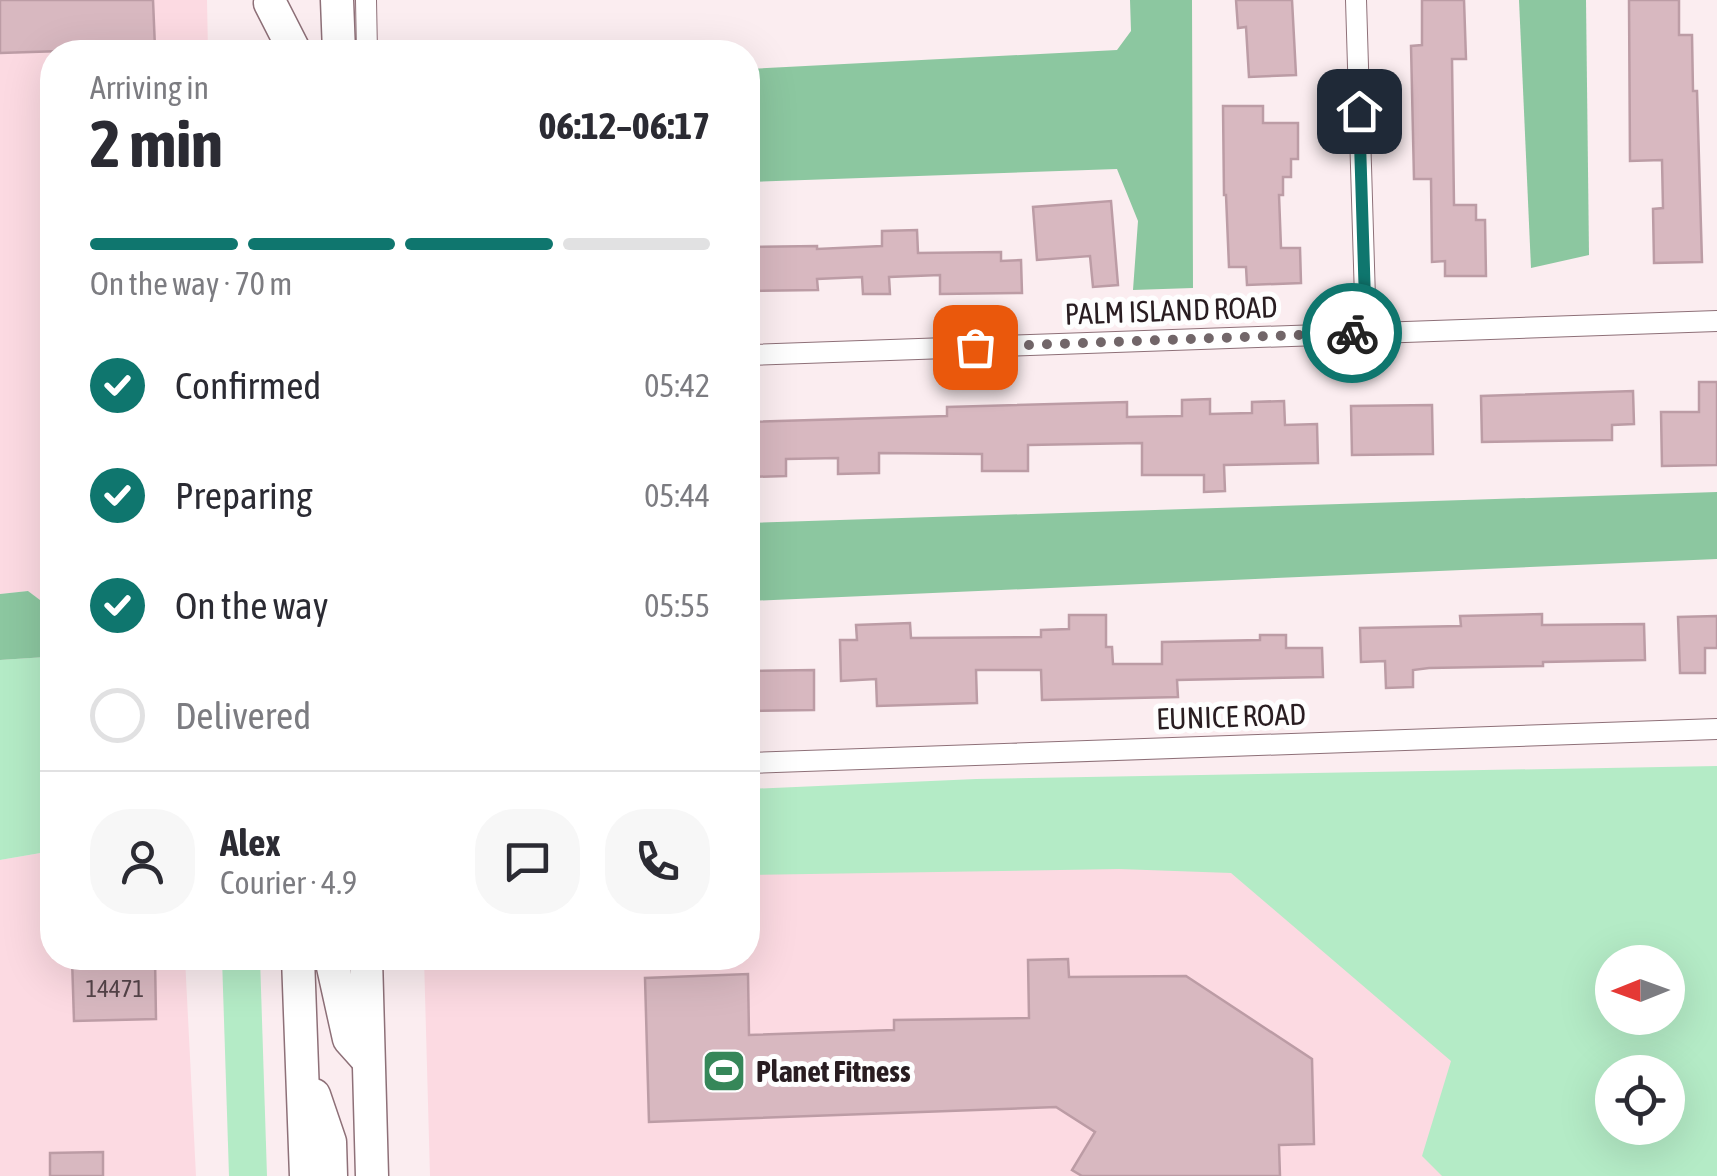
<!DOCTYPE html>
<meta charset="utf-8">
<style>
:root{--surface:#fff;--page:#f7f7f7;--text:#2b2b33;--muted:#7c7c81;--line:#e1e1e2;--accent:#0f766e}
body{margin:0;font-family:"Asap Condensed",sans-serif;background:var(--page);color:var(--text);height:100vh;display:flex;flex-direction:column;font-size:38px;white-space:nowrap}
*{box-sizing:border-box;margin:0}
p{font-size:32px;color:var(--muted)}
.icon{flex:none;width:55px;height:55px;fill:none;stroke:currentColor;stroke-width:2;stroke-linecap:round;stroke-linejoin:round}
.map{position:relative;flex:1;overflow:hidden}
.sheet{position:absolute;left:40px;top:40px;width:720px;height:930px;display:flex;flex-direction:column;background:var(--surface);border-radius:40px;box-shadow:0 10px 40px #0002}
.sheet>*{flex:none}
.needle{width:65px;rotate:269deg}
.tools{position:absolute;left:1595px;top:945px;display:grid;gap:20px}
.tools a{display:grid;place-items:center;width:90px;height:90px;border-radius:50%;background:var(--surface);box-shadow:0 10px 40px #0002;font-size:50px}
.pin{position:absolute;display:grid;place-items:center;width:85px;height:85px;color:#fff;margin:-42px;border-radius:20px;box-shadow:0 5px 15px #0006}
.courier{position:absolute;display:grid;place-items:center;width:100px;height:100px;margin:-50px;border:8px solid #0f766e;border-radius:50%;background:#fff;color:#222;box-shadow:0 2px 12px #0007}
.overview em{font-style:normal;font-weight:700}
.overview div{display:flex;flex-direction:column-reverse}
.overview{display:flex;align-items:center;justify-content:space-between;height:170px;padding:0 50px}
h1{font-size:65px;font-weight:700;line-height:75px}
.bar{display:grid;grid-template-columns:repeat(4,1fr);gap:15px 10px;align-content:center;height:120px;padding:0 50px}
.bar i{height:12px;border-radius:8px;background:var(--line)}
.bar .selected{background:var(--accent)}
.bar p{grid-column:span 4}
.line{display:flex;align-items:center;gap:25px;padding:0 50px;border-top:2px solid var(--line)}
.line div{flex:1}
.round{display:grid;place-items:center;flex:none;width:105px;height:105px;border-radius:40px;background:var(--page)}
ol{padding:0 50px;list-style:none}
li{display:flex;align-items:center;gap:30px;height:110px}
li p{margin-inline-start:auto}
li .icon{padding:10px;border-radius:50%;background:var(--accent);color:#fff;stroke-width:4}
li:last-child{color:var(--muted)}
li i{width:55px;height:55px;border:5px solid var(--line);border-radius:50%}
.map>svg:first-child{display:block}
.built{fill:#fcdae2}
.green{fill:#b4ebc6;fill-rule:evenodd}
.water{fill:#8cc7a0}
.building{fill:#d8b8c0;stroke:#bc9ca5;stroke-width:2.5}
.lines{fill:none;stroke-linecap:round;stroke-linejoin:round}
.minor-casing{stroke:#8e7078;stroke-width:22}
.trunk-casing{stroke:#8e7078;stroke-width:35}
.minor{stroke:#fff;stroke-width:20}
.trunk{stroke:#fff;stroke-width:32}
.done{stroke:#726669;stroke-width:10;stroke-dasharray:0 18}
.route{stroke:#0f766e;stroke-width:12}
.labels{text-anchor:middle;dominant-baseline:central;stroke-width:10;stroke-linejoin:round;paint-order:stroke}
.number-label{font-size:25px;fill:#554449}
.street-label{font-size:30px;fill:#291d21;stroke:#fefefe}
.poi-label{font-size:30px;font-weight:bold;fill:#291d21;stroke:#fefefe;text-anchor:start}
</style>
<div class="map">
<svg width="1717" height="1176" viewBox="0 0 1717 1176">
<rect width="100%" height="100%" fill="#fbedf0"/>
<g class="built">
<path d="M0,0H207L208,52H52V609L28,591L0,594Z"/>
<path d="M1460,778L1466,1176H430L424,958H748V799Z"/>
<path d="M52,851V958H185L196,1176H0V860Z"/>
</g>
<g class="green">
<path d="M52,653V851L0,860V660L45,657Z"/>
<path d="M1717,766V1176H1442L1422,1156L1451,1061L1231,873L1119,869L748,875V789L976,779ZM1668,962V1018H1612V962ZM1668,1072V1128H1612V1072Z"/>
<path d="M222,958H260L267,1176H229Z"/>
</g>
<g class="water">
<path d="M1130,0H1192L1193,288L1133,290L1138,221L1117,169L748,182V69L1117,50L1131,31Z"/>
<path d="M1519,0H1586L1589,255L1531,268Z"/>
<path d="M1717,492V559L748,601V523Z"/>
<path d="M28,591L52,609V653L46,657L0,660V594Z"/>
</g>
<g class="building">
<path d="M0,0H153L155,48L0,53Z"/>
<path d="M1236,0H1292L1296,75L1249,77L1246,27L1238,28Z"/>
<path d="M1422,0H1464L1466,59H1452L1454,205H1476V220H1485L1486,276H1445V261L1432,262L1431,179H1414L1411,46L1422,45Z"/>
<path d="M1629,0H1679V35H1692L1693,91H1697L1702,262L1654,263L1653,209L1663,208L1662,160L1630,161Z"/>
<path d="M1223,106H1263V123H1298V159H1291V177H1283V195H1279L1281,248H1300L1301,283L1247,285L1246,267H1229L1226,195H1224Z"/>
<path d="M1111,201L1118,285L1093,287L1090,256L1037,260L1033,207Z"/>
<path d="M917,230L918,253L1001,252V261L1021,260L1022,293L940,294V275L889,277L890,294H863L862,277L817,279L818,290L748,291V247L817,246V249L882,246V231Z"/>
<path d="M1699,382H1717V465L1662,466L1661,412H1699Z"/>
<path d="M1633,391L1634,424L1612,425V440L1482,442L1481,396Z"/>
<path d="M1210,399V414L1252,413V402L1284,401L1285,425L1317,424L1318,463L1224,465L1225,491L1204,492V475H1142V443L1028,445V471H982V454L879,453V473L838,474V458L786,459V476L748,477V422L947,416V407L1127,402V417L1182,416V400Z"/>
<path d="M1432,405L1433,454L1352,455L1351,406Z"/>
<path d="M1542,614V625L1644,624L1645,660L1543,662V666L1429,668L1413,670V687L1386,688L1385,661L1361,662L1360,628L1461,626L1460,616Z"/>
<path d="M1069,615H1106V647H1112L1113,664H1162V642L1260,640V635H1286V648H1322L1323,677L1177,680L1178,697L1042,700L1041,670H976L977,703L877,706L876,679L841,681L840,640H857L856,625L910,623L911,638L1041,637V630L1069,629Z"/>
<path d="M1717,616V648H1705V673H1680L1678,617Z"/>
<path d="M814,670V710L748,711V671Z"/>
<path d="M72,958H155L156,1019L74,1021Z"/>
<path d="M1068,959L1069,977L1186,976L1312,1059L1314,1144L1279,1145L1280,1176H1082L1072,1170L1095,1132L1056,1107L649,1122L645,978L748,974L749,1035L894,1030V1020L1029,1018L1028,960Z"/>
<path d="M103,1152V1176H50V1153Z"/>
</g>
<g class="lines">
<defs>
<g id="minor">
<path d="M366,0L367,52"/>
<path d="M1356,0L1366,332"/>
<path d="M748,355L1717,321"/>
<path d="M748,763L1717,729"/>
</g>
<g id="trunk">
<path d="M337,0L339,52"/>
<path d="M270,3L295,52"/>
<path d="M298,958L306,1176"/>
<path d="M331,958L349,1039L366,1058"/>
<path d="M366,958L372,1176"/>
<path d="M314,1095L330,1142L331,1176"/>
</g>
</defs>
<use href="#minor" class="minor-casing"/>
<use href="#trunk" class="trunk-casing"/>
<use href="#minor" class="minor"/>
<use href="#trunk" class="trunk"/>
</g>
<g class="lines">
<path class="done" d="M975,347L1352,333"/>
<path class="route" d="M1352,333L1366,332L1359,111"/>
</g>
<defs>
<symbol id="stadium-square" viewBox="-11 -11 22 22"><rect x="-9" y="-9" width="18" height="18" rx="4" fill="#368759" stroke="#fefefe"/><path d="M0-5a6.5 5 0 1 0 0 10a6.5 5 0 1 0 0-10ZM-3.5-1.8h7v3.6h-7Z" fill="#fff"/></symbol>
</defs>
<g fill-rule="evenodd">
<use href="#stadium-square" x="699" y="1046" width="50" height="50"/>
</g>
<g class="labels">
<g class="number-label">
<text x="115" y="988">14471</text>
</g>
<g class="street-label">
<text transform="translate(1171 310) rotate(-2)">PALM ISLAND ROAD</text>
<text transform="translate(1231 716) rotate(-2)">EUNICE ROAD</text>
</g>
<g class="poi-label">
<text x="756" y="1071">Planet Fitness</text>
</g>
</g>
</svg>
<div class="tools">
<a><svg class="needle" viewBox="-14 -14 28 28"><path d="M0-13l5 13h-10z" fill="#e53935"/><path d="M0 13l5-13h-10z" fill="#7c7c81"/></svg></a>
<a><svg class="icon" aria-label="locate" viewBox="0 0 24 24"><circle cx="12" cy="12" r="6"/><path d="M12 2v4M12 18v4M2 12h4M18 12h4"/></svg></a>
</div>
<div class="pin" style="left:975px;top:347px;background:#ea580c"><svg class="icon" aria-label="bag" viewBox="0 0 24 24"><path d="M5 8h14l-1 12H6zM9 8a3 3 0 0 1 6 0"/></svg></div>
<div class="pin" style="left:1359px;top:111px;background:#1f2937"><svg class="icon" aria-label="home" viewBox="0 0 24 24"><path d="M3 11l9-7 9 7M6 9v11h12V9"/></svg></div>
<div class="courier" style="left:1352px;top:333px"><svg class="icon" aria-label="bike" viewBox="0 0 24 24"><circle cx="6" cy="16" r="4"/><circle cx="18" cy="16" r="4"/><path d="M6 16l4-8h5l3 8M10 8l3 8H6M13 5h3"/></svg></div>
<section class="sheet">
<div class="overview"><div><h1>2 min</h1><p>Arriving in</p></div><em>06:12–06:17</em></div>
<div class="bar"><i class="selected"></i><i class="selected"></i><i class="selected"></i><i></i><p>On the way · 70 m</p></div>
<ol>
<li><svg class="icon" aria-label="check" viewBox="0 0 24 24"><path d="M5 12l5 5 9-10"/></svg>Confirmed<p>05:42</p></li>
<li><svg class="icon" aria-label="check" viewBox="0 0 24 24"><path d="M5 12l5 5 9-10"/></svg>Preparing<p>05:44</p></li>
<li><svg class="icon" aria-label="check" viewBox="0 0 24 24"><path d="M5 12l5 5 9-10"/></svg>On the way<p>05:55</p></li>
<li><i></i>Delivered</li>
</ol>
<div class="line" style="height:180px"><a class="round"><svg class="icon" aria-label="person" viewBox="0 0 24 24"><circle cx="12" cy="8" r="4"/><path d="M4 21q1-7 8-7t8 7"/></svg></a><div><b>Alex</b><p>Courier · 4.9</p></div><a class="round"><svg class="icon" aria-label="chat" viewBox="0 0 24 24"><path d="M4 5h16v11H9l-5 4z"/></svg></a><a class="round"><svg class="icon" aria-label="phone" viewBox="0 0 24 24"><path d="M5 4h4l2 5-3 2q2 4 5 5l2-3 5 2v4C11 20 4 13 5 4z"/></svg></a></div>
</section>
</div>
